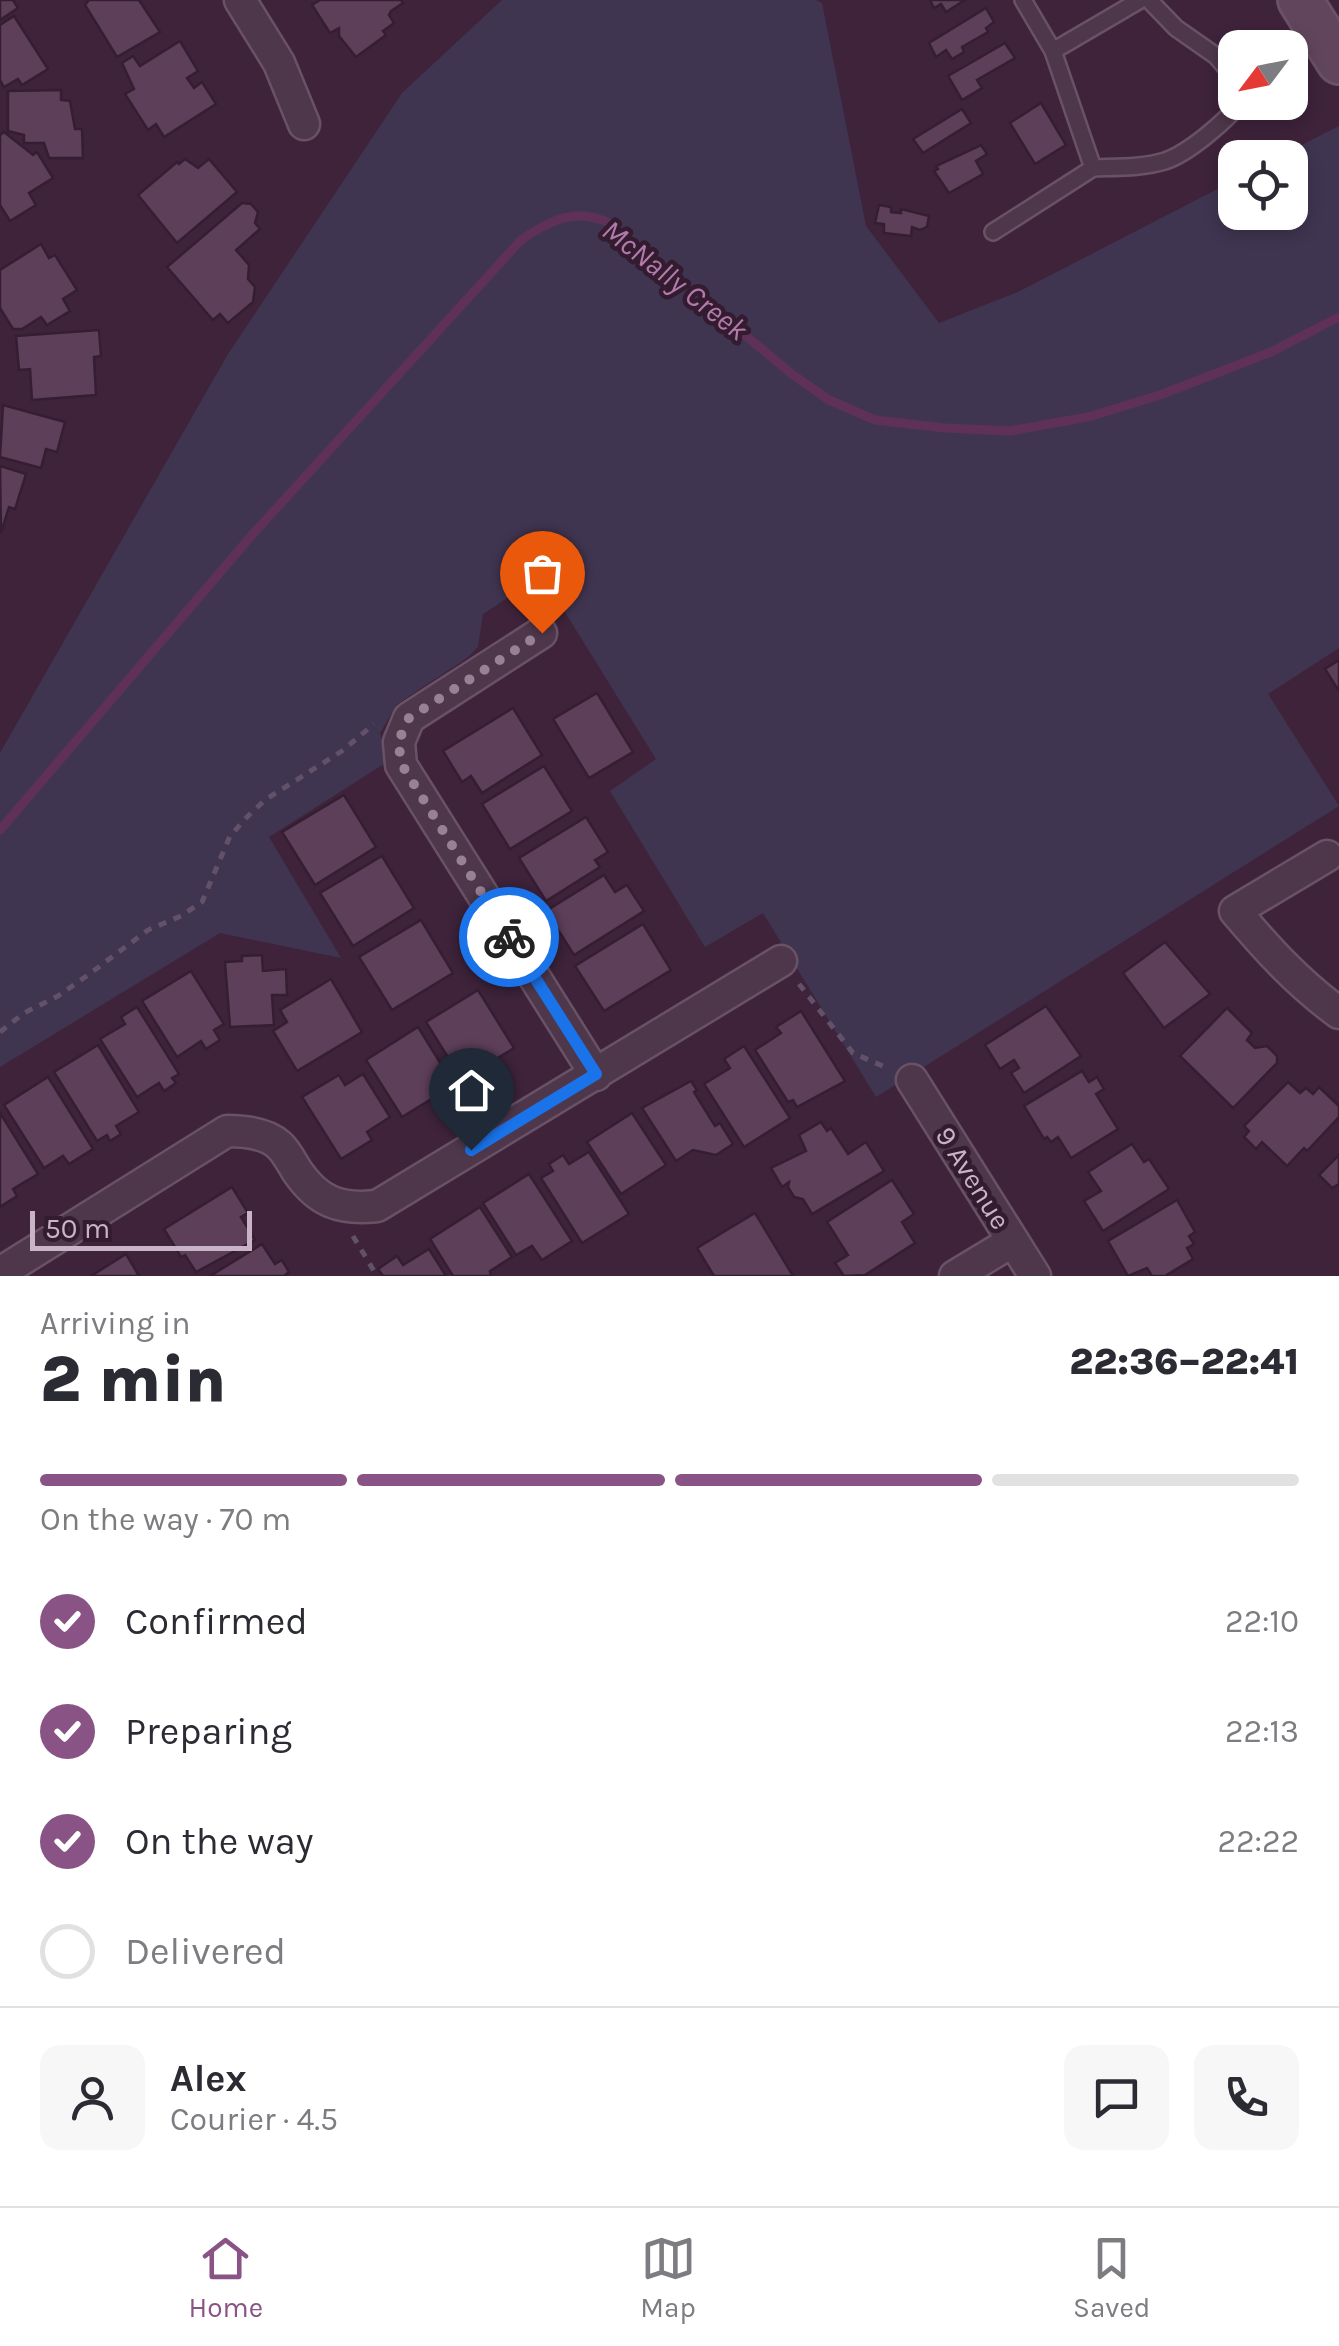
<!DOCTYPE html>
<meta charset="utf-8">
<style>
:root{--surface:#fff;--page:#f7f7f7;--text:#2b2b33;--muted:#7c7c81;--line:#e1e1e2;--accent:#895485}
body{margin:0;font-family:Karla,sans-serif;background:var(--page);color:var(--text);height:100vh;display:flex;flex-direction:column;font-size:38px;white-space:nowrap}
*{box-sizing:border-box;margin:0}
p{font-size:32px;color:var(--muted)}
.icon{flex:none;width:55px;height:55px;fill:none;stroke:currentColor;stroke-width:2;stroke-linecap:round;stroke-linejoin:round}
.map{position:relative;height:1276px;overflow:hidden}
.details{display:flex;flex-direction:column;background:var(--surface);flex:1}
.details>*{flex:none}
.needle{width:65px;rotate:238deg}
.buttons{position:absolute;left:1218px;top:30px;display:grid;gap:20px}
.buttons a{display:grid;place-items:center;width:90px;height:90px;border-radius:20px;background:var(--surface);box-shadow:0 5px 15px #0003;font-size:50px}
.scale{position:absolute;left:30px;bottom:25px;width:222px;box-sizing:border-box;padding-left:10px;border:5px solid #c9b3c6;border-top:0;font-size:28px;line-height:35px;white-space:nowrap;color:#c9b3c6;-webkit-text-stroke:8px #331c30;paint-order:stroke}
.pin{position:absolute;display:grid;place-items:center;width:85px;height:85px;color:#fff;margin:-102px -42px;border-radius:50% 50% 50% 0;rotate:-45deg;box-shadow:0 0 10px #0007}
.pin .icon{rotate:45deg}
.courier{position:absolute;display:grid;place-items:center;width:100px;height:100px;margin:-50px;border:8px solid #1a73e8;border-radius:50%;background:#fff;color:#222;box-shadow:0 2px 12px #0007}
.headline em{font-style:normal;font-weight:800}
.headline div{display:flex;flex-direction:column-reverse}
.headline{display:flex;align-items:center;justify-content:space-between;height:170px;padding:0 40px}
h1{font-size:65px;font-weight:800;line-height:75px}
.bar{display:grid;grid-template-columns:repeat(4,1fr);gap:15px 10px;align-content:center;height:120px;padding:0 40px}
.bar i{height:12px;border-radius:8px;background:var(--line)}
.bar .active{background:var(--accent)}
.bar p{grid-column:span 4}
.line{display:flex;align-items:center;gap:25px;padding:0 40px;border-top:2px solid var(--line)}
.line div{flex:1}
.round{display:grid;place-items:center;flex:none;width:105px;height:105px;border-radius:20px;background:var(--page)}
ol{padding:0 40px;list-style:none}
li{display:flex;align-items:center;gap:30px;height:110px}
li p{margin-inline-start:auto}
li .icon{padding:10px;border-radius:50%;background:var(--accent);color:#fff;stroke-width:4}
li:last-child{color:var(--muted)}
li i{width:55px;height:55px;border:5px solid var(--line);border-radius:50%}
.dock{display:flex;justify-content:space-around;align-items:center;height:140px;border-top:2px solid var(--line);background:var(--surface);font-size:28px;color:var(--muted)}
.dock a{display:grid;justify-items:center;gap:5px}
.dock .active{color:var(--accent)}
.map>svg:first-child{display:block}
.green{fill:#403551}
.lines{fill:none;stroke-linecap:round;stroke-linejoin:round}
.stream{stroke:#5f3159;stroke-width:9}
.building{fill:#5e3f5a;stroke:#351e32;stroke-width:2.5}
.lane-casing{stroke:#695266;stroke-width:20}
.street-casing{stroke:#695266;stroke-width:35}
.secondary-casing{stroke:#695266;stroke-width:48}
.path{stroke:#625169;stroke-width:5;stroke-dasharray:8 8;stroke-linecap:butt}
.lane{stroke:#4e374b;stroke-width:15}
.street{stroke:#4e374b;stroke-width:30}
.secondary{stroke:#61455c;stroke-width:42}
.done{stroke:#988195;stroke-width:10;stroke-dasharray:0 18}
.route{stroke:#1a73e8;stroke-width:12}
.labels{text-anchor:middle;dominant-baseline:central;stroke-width:9;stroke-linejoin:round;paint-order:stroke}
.street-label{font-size:28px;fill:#c9b3c6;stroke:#331c30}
.water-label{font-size:30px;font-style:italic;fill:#b27aab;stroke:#331c30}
</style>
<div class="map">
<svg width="1339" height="1276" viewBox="0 0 1339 1276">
<rect width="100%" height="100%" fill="#3e233b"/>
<path class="green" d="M502,0H816L822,3L866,226L939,323L1018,292L1235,180V212H1290V158L1278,157L1339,126V648L1268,694L1339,806L876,1097L763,913L705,947L610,791L656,759L542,575L483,614L478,647L467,658L397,704L380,733L387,762L269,837L341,958L220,933L0,1067V753L228,354L402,93Z"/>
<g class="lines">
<path class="stream" d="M0,830L252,535L522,239C553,219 576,207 612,224L793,375L829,400L875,420L945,428L1010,431L1088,417L1160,395L1271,352L1339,317"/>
</g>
<g class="building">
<path d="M0,0H13L18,8L0,20Z"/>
<path d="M89,0H139L160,32L117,57L85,5Z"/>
<path d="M320,0H401L403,3L391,11L389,15L394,23L383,31L386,35L356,57L339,36V28L330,33L312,5Z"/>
<path d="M930,0H965L946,12L941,4L934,8Z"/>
<path d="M986,8L994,22L986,28L988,32L962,47L964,52L952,59L946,50L936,57L929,43Z"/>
<path d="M14,16L48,69L22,85L18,79L4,87L0,80V25Z"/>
<path d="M180,41L198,71L187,78L194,88L202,82L216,104L164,137L156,124L148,130L125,94L134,89L122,63L133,56L140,66Z"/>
<path d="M1005,43L1015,58L977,80L982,88L962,100L948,76Z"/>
<path d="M61,90V100L70,101L75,129H82L83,158H49L44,143H24V135L8,131V91Z"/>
<path d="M1041,103L1066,145L1035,164L1010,123Z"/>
<path d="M962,109L971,123L923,153L913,139Z"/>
<path d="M4,132L33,155L37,152L53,178L29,193L36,205L10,221L0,205V135Z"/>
<path d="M981,145L987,154L976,161L983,174L949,193L934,171L938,169L936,166Z"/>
<path d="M185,159L198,168L209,159L237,192L177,243L138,195L177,162L179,164Z"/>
<path d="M242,203L251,204L258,212L255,223L260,229L236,250L249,265L248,279L255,287L253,302L228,323L220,314L213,320L167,267Z"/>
<path d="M879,205L891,207V212L901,213V209L929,216L927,227L920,230L912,227L911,236L884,233V224L875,223Z"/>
<path d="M41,244L49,258L55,255L77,290L63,299L70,311L47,325L41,317L22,329H13L0,308V270Z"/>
<path d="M99,330L101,356L94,357L96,395L32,400L30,369L19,370L16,336Z"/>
<path d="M3,405L65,422L57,452L46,449L41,468L0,457Z"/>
<path d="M0,466L26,474L15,509L9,507L1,533Z"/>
<path d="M1339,660V691L1325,669Z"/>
<path d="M597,693L633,752L589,778L553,719Z"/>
<path d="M513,708L542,755L482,793L471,776L462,782L443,751Z"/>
<path d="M544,766L572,811L510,849L482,804Z"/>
<path d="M344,795L376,847L315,885L282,832Z"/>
<path d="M586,817L608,852L595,860L600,867L546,901L519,858Z"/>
<path d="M382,856L414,908L353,946L320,893Z"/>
<path d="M604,875L615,892L627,885L644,911L574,955L546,911Z"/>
<path d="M421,920L453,973L392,1010L359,957Z"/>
<path d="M643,924L671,970L604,1011L575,966Z"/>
<path d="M1165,942L1210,994L1164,1028L1123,973Z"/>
<path d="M262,955L263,971L286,969L287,995H272L274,1025L230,1027L225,962L242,961V956Z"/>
<path d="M191,971L224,1024L214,1030L220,1040L206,1049L201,1041L177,1057L142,1001Z"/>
<path d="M331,979L362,1032L297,1071L273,1031L287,1022L280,1010Z"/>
<path d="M478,990L514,1048L462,1080L426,1022Z"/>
<path d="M1046,1006L1081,1056L1024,1093L1011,1073L1019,1068L1014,1060L1000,1069L985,1045Z"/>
<path d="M137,1007L179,1074L172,1078L176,1083L164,1091L159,1083L137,1097L100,1039L125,1024L121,1017Z"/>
<path d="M1227,1008L1252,1033L1247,1040L1255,1048L1267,1046L1277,1056V1063L1233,1108L1180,1056Z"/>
<path d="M801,1011L845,1081L797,1107L793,1100L788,1102L755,1050L781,1033L776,1027Z"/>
<path d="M418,1027L454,1085L402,1117L366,1060Z"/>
<path d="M98,1045L139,1112L116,1126L121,1134L110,1141L107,1135L97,1141L54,1072Z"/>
<path d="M744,1046L790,1118L744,1147L704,1084L730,1068L724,1059Z"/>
<path d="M1082,1071L1089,1082L1097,1077L1104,1089L1096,1094L1118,1129L1071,1158L1058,1137L1051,1142L1047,1137L1044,1139L1024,1106Z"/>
<path d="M363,1074L390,1117L367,1132L372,1140L341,1159L302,1097L339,1075L345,1085Z"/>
<path d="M48,1077L93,1149L69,1164L63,1156L44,1168L4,1105Z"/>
<path d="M691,1081L697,1090L694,1092L715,1126L720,1123L733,1144L716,1155L693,1150L676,1161L642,1108Z"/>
<path d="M1288,1082L1300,1093L1306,1088L1313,1094L1319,1087L1339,1106V1117L1307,1151L1304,1148L1287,1166L1262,1142L1256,1149L1244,1137L1249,1131L1244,1126Z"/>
<path d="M0,1113L38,1174L13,1189L17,1196L0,1207Z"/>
<path d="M632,1113L666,1165L621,1194L587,1142Z"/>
<path d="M821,1122L827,1131L831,1128L848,1154L866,1142L884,1171L812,1214L803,1199L794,1197L788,1187L789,1182L782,1187L771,1168L806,1151L799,1135Z"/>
<path d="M1132,1144L1144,1162L1149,1159L1169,1189L1103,1231L1084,1201L1101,1191L1088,1172Z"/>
<path d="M589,1152L629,1214L582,1243L541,1178L553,1171L549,1164L563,1155L569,1164Z"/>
<path d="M1339,1155V1184L1332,1188L1319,1175Z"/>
<path d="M529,1174L572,1241L542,1260L532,1246L516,1255L483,1203Z"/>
<path d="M892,1180L914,1214L902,1222L915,1243L865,1275L844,1276L835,1263L848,1255L827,1222Z"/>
<path d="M232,1187L248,1213L241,1217L255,1240L196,1272L185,1255L181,1257L164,1229Z"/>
<path d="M1177,1200L1195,1232L1189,1236L1194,1244L1187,1248L1193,1259L1165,1276H1152L1147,1268L1128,1276L1108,1241Z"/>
<path d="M480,1207L512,1257L490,1271L491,1276H453L430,1239Z"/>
<path d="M755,1213L793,1276H714L697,1248Z"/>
<path d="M262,1244L275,1264L282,1260L289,1272L284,1276H210Z"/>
<path d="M429,1249L446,1276H383L378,1269L397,1256L403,1265Z"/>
<path d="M126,1254L139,1276H91Z"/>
</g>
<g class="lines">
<defs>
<g id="lane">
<path d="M1149,0L1176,28L1216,56L1235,78"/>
<path d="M1053,51L1140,0"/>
<path d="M1093,168C1116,167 1142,168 1165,161C1189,153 1226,121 1241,102"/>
<path d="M993,232L1093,168L1053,51L1023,0"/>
</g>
<g id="street">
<path d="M240,0L279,63L304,124"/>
<path d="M541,633L409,718L399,742L401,765L596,1075"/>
<path d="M1327,856L1235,911C1267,949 1299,984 1339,1013"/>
<path d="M912,1080L1035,1276"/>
<path d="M0,1273L227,1131C243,1131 266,1133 279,1145C286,1151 292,1163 297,1171C318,1202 340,1210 377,1206L781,961"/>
<path d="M955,1276L1013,1241"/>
</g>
<path id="secondary" d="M1300,0L1339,62"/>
</defs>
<use href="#lane" class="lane-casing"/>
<use href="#street" class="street-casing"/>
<use href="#secondary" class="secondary-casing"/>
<g class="path">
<path d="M799,984L853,1053L887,1068"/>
<path d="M0,1032L24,1013L58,996L88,975L148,930L181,916L202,902L230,836L248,816L265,800L342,751L374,724"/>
<path d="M353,1236L377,1276"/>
</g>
<use href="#lane" class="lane"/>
<use href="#street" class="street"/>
<use href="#secondary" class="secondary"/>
</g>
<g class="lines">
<path class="done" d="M509,937L402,765L398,742L409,718L542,633"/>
<path class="route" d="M471,1150L596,1074L509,937"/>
</g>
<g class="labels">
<g class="street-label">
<text transform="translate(973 1178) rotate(58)">9 Avenue</text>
</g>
<g class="water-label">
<text transform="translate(675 280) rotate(38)">McNally Creek</text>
</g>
</g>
</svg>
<div class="buttons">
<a><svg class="needle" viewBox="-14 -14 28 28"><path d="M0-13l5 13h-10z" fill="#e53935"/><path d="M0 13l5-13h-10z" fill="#7c7c81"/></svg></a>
<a><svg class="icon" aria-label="locate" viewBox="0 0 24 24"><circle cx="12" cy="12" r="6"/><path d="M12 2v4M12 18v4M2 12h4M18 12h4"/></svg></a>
</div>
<div class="scale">50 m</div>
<div class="pin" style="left:542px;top:633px;background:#ea580c"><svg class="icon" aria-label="bag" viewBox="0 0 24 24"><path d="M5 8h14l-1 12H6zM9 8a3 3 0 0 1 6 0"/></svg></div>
<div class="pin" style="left:471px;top:1150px;background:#1f2937"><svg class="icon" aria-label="home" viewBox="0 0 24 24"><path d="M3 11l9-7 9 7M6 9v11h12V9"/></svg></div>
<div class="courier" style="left:509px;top:937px"><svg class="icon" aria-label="bike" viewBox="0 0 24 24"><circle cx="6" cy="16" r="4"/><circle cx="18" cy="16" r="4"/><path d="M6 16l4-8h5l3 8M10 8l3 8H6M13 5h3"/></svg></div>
</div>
<section class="details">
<div class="headline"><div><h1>2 min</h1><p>Arriving in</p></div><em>22:36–22:41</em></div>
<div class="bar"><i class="active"></i><i class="active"></i><i class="active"></i><i></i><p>On the way · 70 m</p></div>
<ol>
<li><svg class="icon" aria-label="check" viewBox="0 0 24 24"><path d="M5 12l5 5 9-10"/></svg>Confirmed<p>22:10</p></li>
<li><svg class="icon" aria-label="check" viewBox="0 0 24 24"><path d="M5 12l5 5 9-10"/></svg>Preparing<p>22:13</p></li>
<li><svg class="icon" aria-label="check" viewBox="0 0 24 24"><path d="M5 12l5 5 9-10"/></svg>On the way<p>22:22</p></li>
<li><i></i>Delivered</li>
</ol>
<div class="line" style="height:180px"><a class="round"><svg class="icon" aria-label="person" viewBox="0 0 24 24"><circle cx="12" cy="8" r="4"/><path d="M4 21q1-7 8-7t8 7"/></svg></a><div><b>Alex</b><p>Courier · 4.5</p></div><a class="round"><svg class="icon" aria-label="chat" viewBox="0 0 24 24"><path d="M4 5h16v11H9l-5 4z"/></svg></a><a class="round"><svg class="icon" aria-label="phone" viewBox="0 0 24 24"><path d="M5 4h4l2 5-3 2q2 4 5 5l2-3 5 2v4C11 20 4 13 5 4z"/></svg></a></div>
</section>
<nav class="dock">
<a class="active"><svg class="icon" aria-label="home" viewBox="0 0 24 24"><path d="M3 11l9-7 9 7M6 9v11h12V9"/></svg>Home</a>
<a><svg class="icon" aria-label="map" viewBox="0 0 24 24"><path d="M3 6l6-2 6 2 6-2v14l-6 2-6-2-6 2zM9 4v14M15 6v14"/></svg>Map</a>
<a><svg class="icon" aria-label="saved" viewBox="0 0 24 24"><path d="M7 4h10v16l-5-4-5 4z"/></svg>Saved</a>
</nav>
